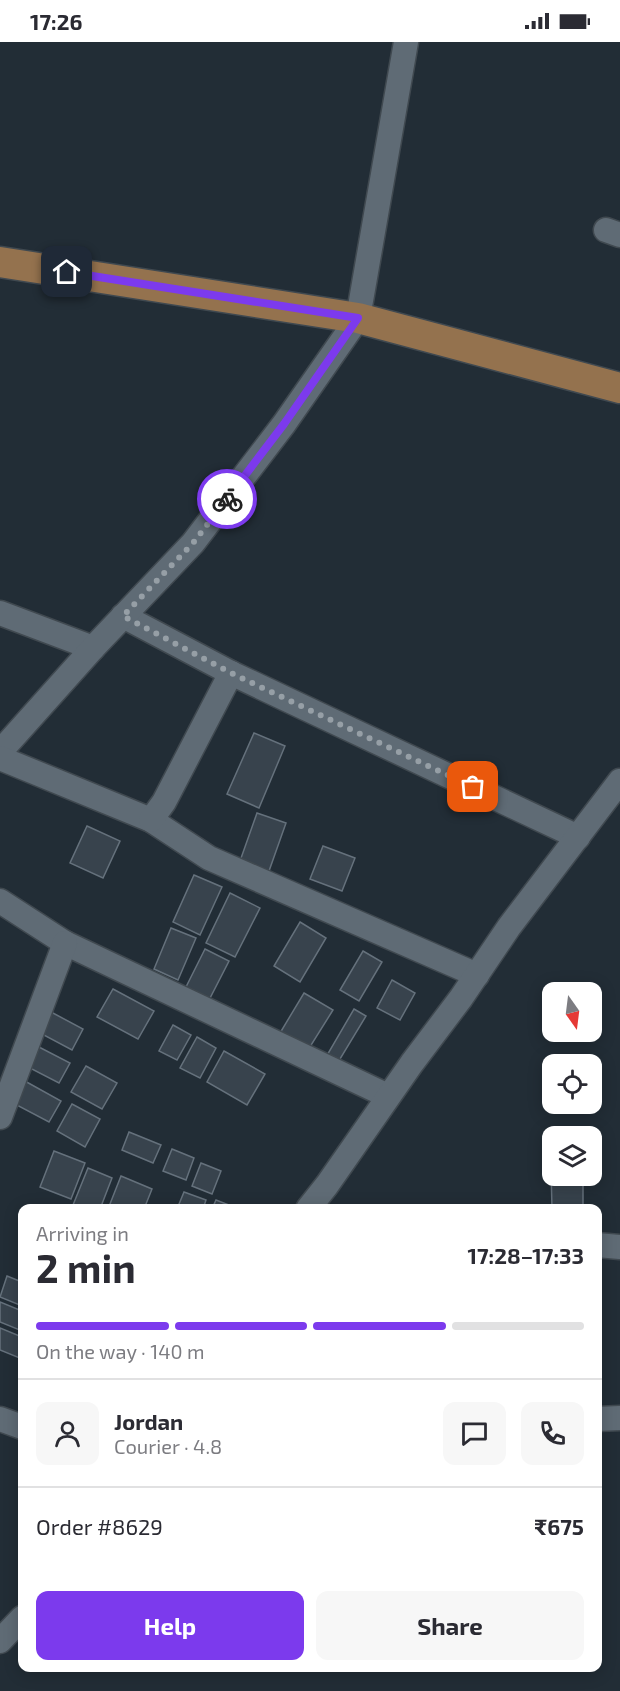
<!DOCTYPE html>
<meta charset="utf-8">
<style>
:root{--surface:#fff;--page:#f7f7f7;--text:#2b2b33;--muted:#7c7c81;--line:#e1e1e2;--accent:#7c3aed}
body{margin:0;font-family:"Exo 2",sans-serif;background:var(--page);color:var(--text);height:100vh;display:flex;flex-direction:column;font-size:22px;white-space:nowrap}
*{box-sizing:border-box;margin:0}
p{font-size:20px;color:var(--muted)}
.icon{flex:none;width:33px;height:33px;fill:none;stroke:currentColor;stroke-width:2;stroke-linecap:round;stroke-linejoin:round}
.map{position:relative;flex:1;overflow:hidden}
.panel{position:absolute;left:18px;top:1162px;width:584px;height:468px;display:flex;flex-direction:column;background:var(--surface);border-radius:12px;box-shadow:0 3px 15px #0003}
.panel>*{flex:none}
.needle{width:39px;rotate:166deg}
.fabs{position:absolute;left:542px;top:940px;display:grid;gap:12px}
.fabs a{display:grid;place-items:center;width:60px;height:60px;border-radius:12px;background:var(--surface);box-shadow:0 3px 15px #0003;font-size:30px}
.pin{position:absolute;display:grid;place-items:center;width:51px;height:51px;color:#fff;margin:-26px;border-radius:12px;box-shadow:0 3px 9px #0006}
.courier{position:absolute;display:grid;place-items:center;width:60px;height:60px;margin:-30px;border:4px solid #7c3aed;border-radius:50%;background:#fff;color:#222;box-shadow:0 2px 8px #0007}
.headline em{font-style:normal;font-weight:700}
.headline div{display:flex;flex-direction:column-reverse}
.headline{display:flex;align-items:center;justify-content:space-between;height:102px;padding:0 18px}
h1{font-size:39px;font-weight:700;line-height:45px}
.bar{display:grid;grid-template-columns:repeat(4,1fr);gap:9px 6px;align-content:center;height:72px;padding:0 18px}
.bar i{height:8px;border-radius:4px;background:var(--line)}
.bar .active{background:var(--accent)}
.bar p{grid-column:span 4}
.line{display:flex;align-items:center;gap:15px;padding:0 18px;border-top:2px solid var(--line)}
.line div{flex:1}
.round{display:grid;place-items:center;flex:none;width:63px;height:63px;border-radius:12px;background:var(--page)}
.cta{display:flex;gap:12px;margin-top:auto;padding:12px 18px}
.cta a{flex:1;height:69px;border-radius:12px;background:var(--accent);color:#fff;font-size:24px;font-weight:700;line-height:69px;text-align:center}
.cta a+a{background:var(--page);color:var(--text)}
.status{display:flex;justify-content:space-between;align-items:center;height:42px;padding:0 30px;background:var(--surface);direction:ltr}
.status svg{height:16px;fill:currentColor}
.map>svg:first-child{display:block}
.building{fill:#38434d;stroke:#65717c;stroke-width:1.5}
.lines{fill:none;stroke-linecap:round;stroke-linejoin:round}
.minor-casing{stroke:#404950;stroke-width:27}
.major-casing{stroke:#404950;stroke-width:33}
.minor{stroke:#5f6b75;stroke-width:24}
.major{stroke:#94724e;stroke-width:30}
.done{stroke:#969fa6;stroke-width:6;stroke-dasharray:0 10.8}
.route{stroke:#7c3aed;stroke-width:8}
</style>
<div class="status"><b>17:26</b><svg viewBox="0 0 49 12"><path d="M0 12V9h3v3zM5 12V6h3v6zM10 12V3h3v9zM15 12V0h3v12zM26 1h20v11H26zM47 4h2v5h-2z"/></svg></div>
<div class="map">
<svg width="620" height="1649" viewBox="0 0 620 1649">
<rect width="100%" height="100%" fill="#222d36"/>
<g class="building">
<path d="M254,691L285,704L259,766L227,752Z"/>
<path d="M257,771L286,781L269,829L240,819Z"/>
<path d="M87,784L120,799L103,836L70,821Z"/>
<path d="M323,804L355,816L342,849L310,837Z"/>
<path d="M194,833L222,845L200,893L173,880Z"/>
<path d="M230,851L260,866L235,915L206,901Z"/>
<path d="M300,880L326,896L300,940L274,924Z"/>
<path d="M171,886L196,896L178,938L154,927Z"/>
<path d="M205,907L229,919L207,962L184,949Z"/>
<path d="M363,909L382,920L359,959L340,948Z"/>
<path d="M392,938L415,951L400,978L377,966Z"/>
<path d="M113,947L154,969L138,997L97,975Z"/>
<path d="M304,951L333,968L308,1008L280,991Z"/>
<path d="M354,967L366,974L337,1022L326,1015Z"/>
<path d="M51,970L83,987L72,1008L40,991Z"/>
<path d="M173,983L191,993L177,1018L159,1009Z"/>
<path d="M197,995L216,1006L200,1036L180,1026Z"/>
<path d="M37,1004L70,1021L59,1041L26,1024Z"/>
<path d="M224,1009L265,1032L247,1063L207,1040Z"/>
<path d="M86,1024L117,1041L102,1067L71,1050Z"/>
<path d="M23,1038L61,1059L49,1080L11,1060Z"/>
<path d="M72,1062L100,1077L85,1105L57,1089Z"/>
<path d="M129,1090L161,1103L153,1121L122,1108Z"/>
<path d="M172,1107L194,1116L186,1138L163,1129Z"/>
<path d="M54,1109L85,1121L71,1157L40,1145Z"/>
<path d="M201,1121L221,1129L212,1152L192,1144Z"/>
<path d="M88,1126L112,1136L100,1167H83L73,1163Z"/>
<path d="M551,1126L552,1134H583V1167H552Z"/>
<path d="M121,1134L152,1147L144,1167H108Z"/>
<path d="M184,1150L206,1158L203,1167H177Z"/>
<path d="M216,1158L239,1167H212Z"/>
<path d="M7,1234L22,1240V1264L0,1255Z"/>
<path d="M0,1260L22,1269V1289L0,1280Z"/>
<path d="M0,1286L22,1295V1317L0,1308Z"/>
</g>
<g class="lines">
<defs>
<g id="minor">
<path d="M606,188L620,193"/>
<path d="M0,571L93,606"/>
<path d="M123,574L231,631L578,795"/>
<path d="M0,710L93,606L193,501L284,382L358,276L406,0"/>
<path d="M0,716L151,778L209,816L477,933"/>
<path d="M151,778L164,760L231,631"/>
<path d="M0,859L65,901L388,1054"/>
<path d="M0,1075L65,901"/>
<path d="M308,1167L327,1143L412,1021L461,956L509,885L620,739"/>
<path d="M597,1203L620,1205"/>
<path d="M0,1377L22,1385"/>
<path d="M597,1377L620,1376"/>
<path d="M0,1599L22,1576"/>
</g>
<path id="major" d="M0,220L358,276L620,346"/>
</defs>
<use href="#minor" class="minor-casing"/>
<use href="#major" class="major-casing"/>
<use href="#minor" class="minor"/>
<use href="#major" class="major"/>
</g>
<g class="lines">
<path class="done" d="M227,457L193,501L123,574L231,631L473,745"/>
<path class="route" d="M67,230L358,276L284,382L227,457"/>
</g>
</svg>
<div class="fabs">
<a><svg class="needle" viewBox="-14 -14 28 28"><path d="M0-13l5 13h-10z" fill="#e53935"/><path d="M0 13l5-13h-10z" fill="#7c7c81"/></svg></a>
<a><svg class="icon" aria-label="locate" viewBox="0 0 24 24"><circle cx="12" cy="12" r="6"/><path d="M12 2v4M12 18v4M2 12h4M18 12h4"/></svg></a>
<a><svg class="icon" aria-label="layers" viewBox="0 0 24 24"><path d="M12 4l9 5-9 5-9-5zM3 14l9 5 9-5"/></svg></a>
</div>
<div class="pin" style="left:473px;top:745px;background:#ea580c"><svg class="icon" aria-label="bag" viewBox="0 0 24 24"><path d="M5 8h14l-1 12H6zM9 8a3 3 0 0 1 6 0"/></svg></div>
<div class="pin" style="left:67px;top:230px;background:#1f2937"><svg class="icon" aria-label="home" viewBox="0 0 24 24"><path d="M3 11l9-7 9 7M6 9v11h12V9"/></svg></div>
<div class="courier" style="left:227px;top:457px"><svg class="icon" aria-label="bike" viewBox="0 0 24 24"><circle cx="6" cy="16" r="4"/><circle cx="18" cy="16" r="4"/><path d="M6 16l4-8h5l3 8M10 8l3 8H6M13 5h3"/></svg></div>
<section class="panel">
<div class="headline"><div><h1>2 min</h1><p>Arriving in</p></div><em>17:28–17:33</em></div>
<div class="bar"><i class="active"></i><i class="active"></i><i class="active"></i><i></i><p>On the way · 140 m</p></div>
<div class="line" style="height:108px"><a class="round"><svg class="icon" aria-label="person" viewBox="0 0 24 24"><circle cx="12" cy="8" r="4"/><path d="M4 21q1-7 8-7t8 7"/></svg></a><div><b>Jordan</b><p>Courier · 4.8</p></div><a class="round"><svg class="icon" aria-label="chat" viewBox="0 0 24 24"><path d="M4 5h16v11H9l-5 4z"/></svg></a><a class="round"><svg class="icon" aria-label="phone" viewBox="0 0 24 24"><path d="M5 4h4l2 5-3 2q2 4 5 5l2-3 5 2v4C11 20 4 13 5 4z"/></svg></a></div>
<div class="line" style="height:78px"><div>Order #8629</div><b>₹675</b></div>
<div class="cta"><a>Help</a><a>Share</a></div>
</section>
</div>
